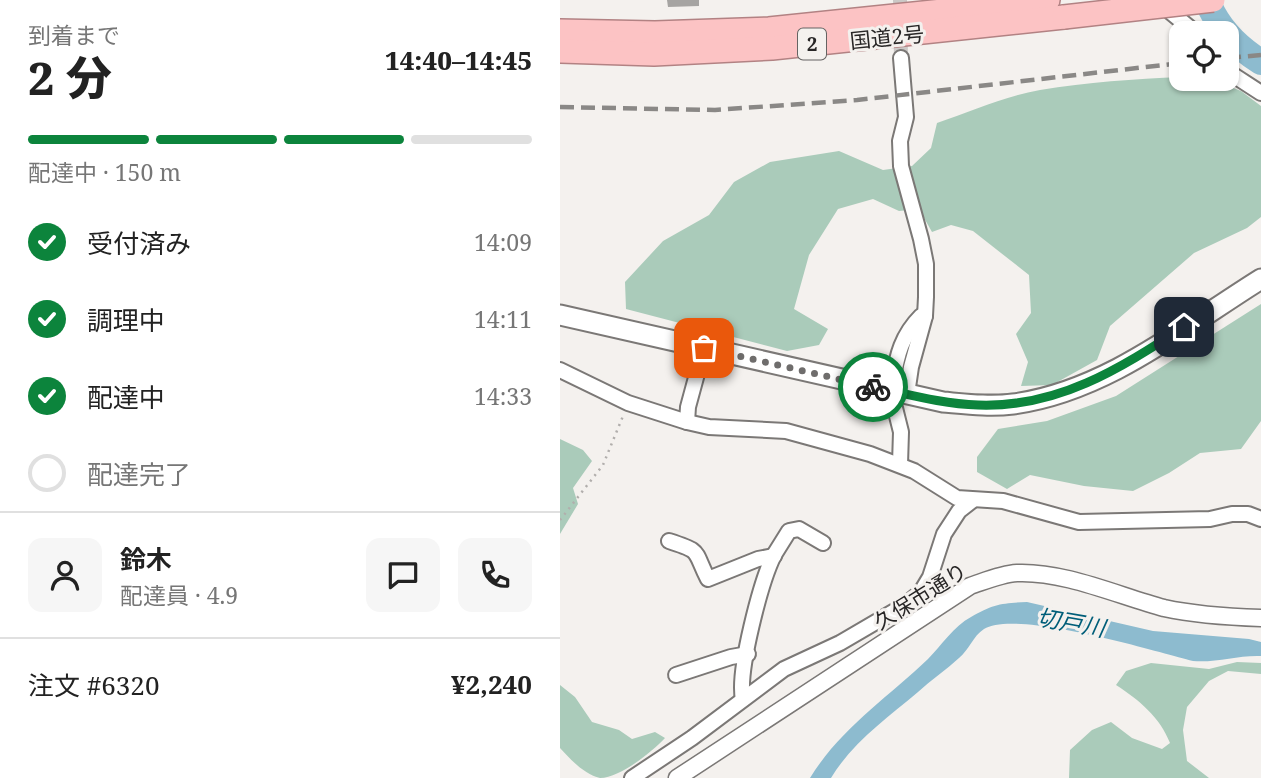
<!DOCTYPE html>
<html lang="ja">
<meta charset="utf-8">
<style>
:root{--surface:#fff;--page:#f6f6f6;--text:#222;--muted:#767676;--line:#e0e0e0;--accent:#0c843c}
body{margin:0;font-family:"Noto Serif","Noto Sans JP",serif;background:var(--page);color:var(--text);height:100vh;display:flex;flex-direction:column;font-size:26px;white-space:nowrap}
*{box-sizing:border-box;margin:0}
p{font-size:23px;color:var(--muted)}
.icon{flex:none;width:38px;height:38px;fill:none;stroke:currentColor;stroke-width:2;stroke-linecap:round;stroke-linejoin:round}
.map{position:relative;flex:1;overflow:hidden}
.details{display:flex;flex-direction:column;background:var(--surface);width:560px}
.details>*{flex:none}
.fabs{position:absolute;left:609px;top:21px;display:grid;gap:14px}
.fabs a{display:grid;place-items:center;width:70px;height:70px;border-radius:14px;background:var(--surface);box-shadow:0 2px 5px #0004;font-size:35px}
.pin{position:absolute;display:grid;place-items:center;width:60px;height:60px;color:#fff;margin:-30px;border-radius:14px;box-shadow:0 4px 10px #0006}
.courier{position:absolute;display:grid;place-items:center;width:70px;height:70px;margin:-35px;border:5px solid #0c843c;border-radius:50%;background:#fff;color:#222;box-shadow:0 2px 9px #0007}
.head em{font-style:normal;font-weight:800}
.head div{display:flex;flex-direction:column-reverse}
.head{display:flex;align-items:center;justify-content:space-between;height:119px;padding:0 28px}
h1{font-size:46px;font-weight:800;line-height:52px}
.bar{display:grid;grid-template-columns:repeat(4,1fr);gap:10px 7px;align-content:center;height:84px;padding:0 28px}
.bar i{height:9px;border-radius:5px;background:var(--line)}
.bar .selected{background:var(--accent)}
.bar p{grid-column:span 4}
.line{display:flex;align-items:center;gap:18px;padding:0 28px;border-top:2px solid var(--line)}
.line div{flex:1}
.round{display:grid;place-items:center;flex:none;width:74px;height:74px;border-radius:14px;background:var(--page)}
ol{padding:0 28px;list-style:none}
li{display:flex;align-items:center;gap:21px;height:77px}
li p{margin-inline-start:auto}
li .icon{padding:7px;border-radius:50%;background:var(--accent);color:#fff;stroke-width:4}
li:last-child{color:var(--muted)}
li i{width:38px;height:38px;border:4px solid var(--line);border-radius:50%}
main{display:flex;flex:1;min-height:0}
.map>svg:first-child{display:block}
.green{fill:#aacbba}
.water{fill:#8dbbcf}
.lines{fill:none;stroke-linecap:round;stroke-linejoin:round}
.river{stroke:#8dbbcf;stroke-width:26}
.minor-tunnel{stroke:#cbc8c6;stroke-width:14;stroke-dasharray:14 7;stroke-linecap:butt}
.minor-casing{stroke:#7b7876;stroke-width:18}
.tertiary-casing{stroke:#7b7876;stroke-width:19}
.secondary-casing{stroke:#7b7876;stroke-width:23}
.trunk-casing{stroke:#b28283;stroke-width:26}
.path{stroke:#b1aeac;stroke-width:2.5;stroke-dasharray:2 5;stroke-linecap:butt}
.minor{stroke:#fff;stroke-width:14}
.tertiary{stroke:#fff;stroke-width:16}
.secondary{stroke:#fff;stroke-width:19}
.trunk{stroke:#fcc3c4;stroke-width:23}
.rail{stroke:#8a8886;stroke-width:4.5;stroke-dasharray:14 7;stroke-linecap:butt}
.trunk-bridge-casing{stroke:#b28283;stroke-width:26;stroke-linecap:butt}
.trunk-bridge{stroke:#fcc3c4;stroke-width:23}
.wall{fill:#a6a4a2}
.done{stroke:#6f6d6c;stroke-width:7;stroke-dasharray:0 12.6}
.route{stroke:#0c843c;stroke-width:9}
.labels{text-anchor:middle;dominant-baseline:central;stroke-width:6;stroke-linejoin:round;paint-order:stroke}
.shield{fill:#f4f1ee;stroke:#656362;stroke-width:2}
.shield-label{font-size:19px;font-weight:bold;fill:#282626}
.street-label{font-size:21px;fill:#282626;stroke:#f4f1ee}
.water-label{font-size:23px;font-style:italic;fill:#005e79;stroke:#f4f1ee}
</style>
<main>
<section class="details">
<div class="head"><div><h1>2 分</h1><p>到着まで</p></div><em>14:40–14:45</em></div>
<div class="bar"><i class="selected"></i><i class="selected"></i><i class="selected"></i><i></i><p>配達中 · 150 m</p></div>
<ol>
<li><svg class="icon" aria-label="check" viewBox="0 0 24 24"><path d="M5 12l5 5 9-10"/></svg>受付済み<p>14:09</p></li>
<li><svg class="icon" aria-label="check" viewBox="0 0 24 24"><path d="M5 12l5 5 9-10"/></svg>調理中<p>14:11</p></li>
<li><svg class="icon" aria-label="check" viewBox="0 0 24 24"><path d="M5 12l5 5 9-10"/></svg>配達中<p>14:33</p></li>
<li><i></i>配達完了</li>
</ol>
<div class="line" style="height:126px"><a class="round"><svg class="icon" aria-label="person" viewBox="0 0 24 24"><circle cx="12" cy="8" r="4"/><path d="M4 21q1-7 8-7t8 7"/></svg></a><div><b>鈴木</b><p>配達員 · 4.9</p></div><a class="round"><svg class="icon" aria-label="chat" viewBox="0 0 24 24"><path d="M4 5h16v11H9l-5 4z"/></svg></a><a class="round"><svg class="icon" aria-label="phone" viewBox="0 0 24 24"><path d="M5 4h4l2 5-3 2q2 4 5 5l2-3 5 2v4C11 20 4 13 5 4z"/></svg></a></div>
<div class="line" style="height:91px"><div>注文 #6320</div><b>¥2,240</b></div>
</section>
<div class="map">
<svg width="701" height="778" viewBox="0 0 701 778">
<rect width="100%" height="100%" fill="#f4f1ee"/>
<g class="green">
<path d="M621,77L651,79L681,91L701,106V217L687,228L634,253L550,326L537,360L492,385L461,386L468,362L456,334L471,313L469,275L413,231L391,225L372,232L359,209L339,211L313,199L278,209L249,255L234,309L268,329L259,345L227,351L66,309L65,282L103,241L149,215L174,182L210,162L279,151L323,170L352,166L371,148L377,123C410,112 446,96 480,90C527,82 575,79 621,77Z"/>
<path d="M701,304V421L681,449L640,453L609,473L573,491L524,486L470,475L447,489L417,472V457L438,429L487,421L556,396Z"/>
<path d="M0,439L23,450L32,461L13,488L18,504L0,534Z"/>
<path d="M677,662L701,663V674L668,671L649,681L627,707L623,730L627,761L649,778H509L510,750L532,730L551,722L572,738L602,749L610,743C600,717 579,700 556,685L566,671L591,663L649,669Z"/>
<path d="M0,685L15,697L32,722L59,730L72,739L95,732L105,738C93,751 60,778 40,778C25,775 10,759 0,748Z"/>
</g>
<path class="water" d="M467,602L593,631L689,639L701,642V656C678,655 656,663 633,661C594,651 455,609 424,629C413,636 409,650 399,658C386,670 371,680 358,692C327,718 292,743 271,778H250C280,729 327,698 368,659C381,646 394,626 411,617C433,604 442,603 467,602Z"/>
<g class="lines">
<path class="river" d="M647,0C657,27 677,47 701,62"/>
<path class="minor-tunnel" d="M340,0L341,58"/>
<defs>
<g id="minor">
<path d="M602,5L636,33"/>
<path d="M341,58L346,117L340,141L341,166L361,239L366,264V297L365,316L351,367L347,394"/>
<path d="M667,71L701,93"/>
<path d="M0,370L68,403L127,422L149,427L226,431L310,454L354,471L397,498L443,501L519,522L650,519L672,514H688L701,519"/>
<path d="M333,380C337,355 342,335 361,316H365"/>
<path d="M334,404L341,432L340,464"/>
<path d="M127,422L128,407L144,348"/>
<path d="M109,541C143,552 133,550 148,579L198,559L214,556"/>
<path d="M116,675L171,657L188,654"/>
<path d="M183,699C177,672 201,581 214,555C219,547 224,539 229,531L239,529L263,543"/>
<path d="M72,778L132,738L224,669L280,643L345,605L361,592L370,577L384,534L399,511L413,500"/>
</g>
<path id="tertiary" d="M117,778L410,586C425,581 441,574 457,573C504,571 559,596 604,608C636,615 669,617 701,618"/>
<path id="secondary" d="M0,315L383,402C406,404 430,407 453,404C545,392 624,327 701,279"/>
<g id="trunk">
<path d="M0,31L95,33L209,29L488,0"/>
<path d="M0,51L94,54L212,48L504,17"/>
</g>
</defs>
<use href="#minor" class="minor-casing"/>
<use href="#tertiary" class="tertiary-casing"/>
<use href="#secondary" class="secondary-casing"/>
<use href="#trunk" class="trunk-casing"/>
<path class="path" d="M0,520L43,465L63,416"/>
<use href="#minor" class="minor"/>
<use href="#tertiary" class="tertiary"/>
<use href="#secondary" class="secondary"/>
<use href="#trunk" class="trunk"/>
<g class="rail">
<path d="M667,58L701,55"/>
<path d="M0,107L155,110L297,100L621,63"/>
</g>
<defs>
<path id="trunk-bridge" d="M504,17L653,0"/>
</defs>
<use href="#trunk-bridge" class="trunk-bridge-casing"/>
<use href="#trunk-bridge" class="trunk-bridge"/>
</g>
<path class="wall" d="M107,0H139V6L108,7Z"/>
<g class="lines">
<path class="done" d="M144,348L313,387"/>
<path class="route" d="M313,387C347,394 382,404 418,405C498,408 559,369 624,327"/>
</g>
<g class="labels">
<rect class="shield" x="238" y="28.5" width="28" height="31" rx="5"/>
<g class="shield-label">
<text x="252" y="44">2</text>
</g>
<g class="street-label">
<text transform="translate(327 37) rotate(-6)">国道2号</text>
<text transform="translate(360 596) rotate(-32)">久保市通り</text>
</g>
<g class="water-label">
<text transform="translate(511 622) rotate(10)">切戸川</text>
</g>
</g>
</svg>
<div class="fabs">
<a><svg class="icon" aria-label="locate" viewBox="0 0 24 24"><circle cx="12" cy="12" r="6"/><path d="M12 2v4M12 18v4M2 12h4M18 12h4"/></svg></a>
</div>
<div class="pin" style="left:144px;top:348px;background:#ea580c"><svg class="icon" aria-label="bag" viewBox="0 0 24 24"><path d="M5 8h14l-1 12H6zM9 8a3 3 0 0 1 6 0"/></svg></div>
<div class="pin" style="left:624px;top:327px;background:#1f2937"><svg class="icon" aria-label="home" viewBox="0 0 24 24"><path d="M3 11l9-7 9 7M6 9v11h12V9"/></svg></div>
<div class="courier" style="left:313px;top:387px"><svg class="icon" aria-label="bike" viewBox="0 0 24 24"><circle cx="6" cy="16" r="4"/><circle cx="18" cy="16" r="4"/><path d="M6 16l4-8h5l3 8M10 8l3 8H6M13 5h3"/></svg></div>
</div>
</main>
